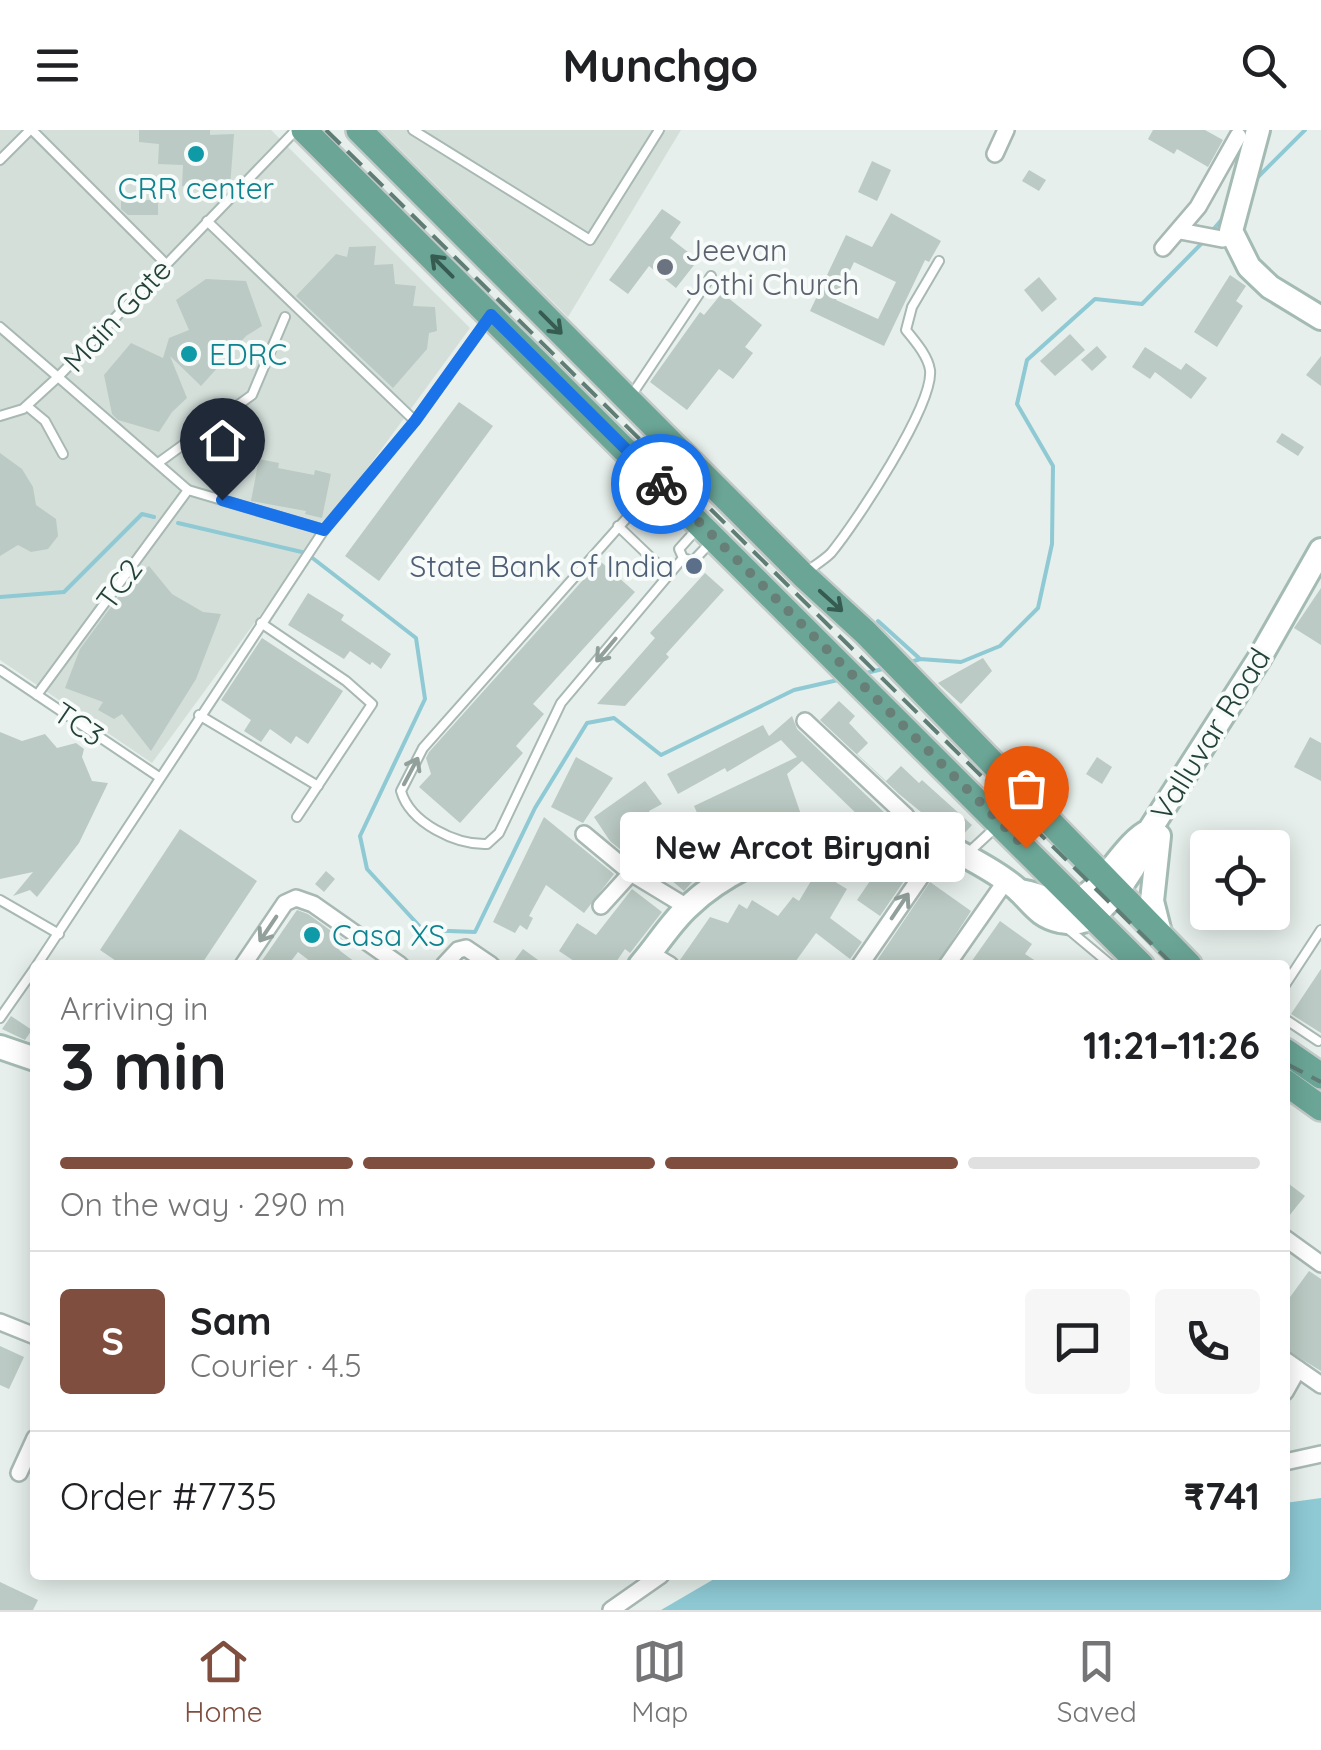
<!DOCTYPE html>
<meta charset="utf-8">
<style>
:root{--surface:#fff;--page:#f6f6f6;--text:#202124;--muted:#757577;--line:#e0e0e0;--accent:#7f4e3f}
body{margin:0;font-family:Quicksand,sans-serif;background:var(--page);color:var(--text);height:100vh;display:flex;flex-direction:column;font-size:38px;white-space:nowrap}
*{box-sizing:border-box;margin:0}
p{font-size:32px;color:var(--muted)}
.icon{flex:none;width:55px;height:55px;fill:none;stroke:currentColor;stroke-width:2;stroke-linecap:round;stroke-linejoin:round}
.map{position:relative;flex:1;overflow:hidden}
.panel{position:absolute;left:30px;top:830px;width:1260px;height:620px;display:flex;flex-direction:column;background:var(--surface);border-radius:10px;box-shadow:0 5px 25px #0003}
.panel>*{flex:none}
.fabs{position:absolute;left:1190px;top:700px;display:grid;gap:20px}
.fabs a{display:grid;place-items:center;width:100px;height:100px;border-radius:10px;background:var(--surface);box-shadow:0 5px 25px #0003;font-size:50px}
.pin{position:absolute;display:grid;place-items:center;width:85px;height:85px;color:#fff;margin:-102px -42px;border-radius:50% 50% 50% 0;rotate:-45deg;box-shadow:0 0 10px #0007}
.pin .icon{rotate:45deg}
.courier{position:absolute;display:grid;place-items:center;width:100px;height:100px;margin:-50px;border:8px solid #1a73e8;border-radius:50%;background:#fff;color:#222;box-shadow:0 2px 12px #0007}
.bubble{position:absolute;height:70px;border-radius:10px;background:var(--surface);box-shadow:0 5px 25px #0003;font-size:32px;font-weight:700;line-height:70px;text-align:center}
.summary em{font-style:normal;font-weight:700}
.summary div{display:flex;flex-direction:column-reverse}
.summary{display:flex;align-items:center;justify-content:space-between;height:170px;padding:0 30px}
h1{font-size:65px;font-weight:700;line-height:75px}
.bar{display:grid;grid-template-columns:repeat(4,1fr);gap:15px 10px;align-content:center;height:120px;padding:0 30px}
.bar i{height:12px;border-radius:8px;background:var(--line)}
.bar .current{background:var(--accent)}
.bar p{grid-column:span 4}
.line{display:flex;align-items:center;gap:25px;padding:0 30px;border-top:2px solid var(--line)}
.line div{flex:1}
.round{display:grid;place-items:center;flex:none;width:105px;height:105px;border-radius:10px;background:var(--page)}
header{display:flex;justify-content:space-between;align-items:center;height:130px;padding:0 30px;background:var(--surface);font-size:45px;font-weight:700}
.tab-bar{display:flex;justify-content:space-around;align-items:center;height:140px;border-top:2px solid var(--line);background:var(--surface);font-size:28px;color:var(--muted)}
.tab-bar a{display:grid;justify-items:center;gap:5px}
.tab-bar .current{color:var(--accent)}
.map>svg:first-child{display:block}
.built{fill:#d4dfda}
.water{fill:#8ec9d4}
.lines{fill:none;stroke-linecap:round;stroke-linejoin:round}
.stream{stroke:#8ec9d4;stroke-width:4}
.building{fill:#bbcac4;fill-rule:evenodd}
.lane-casing{stroke:#a8b8b2;stroke-width:12}
.street-casing{stroke:#a8b8b2;stroke-width:20}
.secondary-casing{stroke:#a4bbb3;stroke-width:28}
.primary-casing{stroke:#c2cac8;stroke-width:30}
.lane{stroke:#fff;stroke-width:8}
.street{stroke:#fff;stroke-width:15}
.secondary{stroke:#fff;stroke-width:22}
.primary{stroke:#6aa596;stroke-width:25}
.rail{stroke:#5f7d75;stroke-width:4;stroke-dasharray:20 10;stroke-linecap:butt}
.oneway{stroke:#365b51}
.oneway2{stroke:#92a09c}
.done{stroke:#687f78;stroke-width:10;stroke-dasharray:0 18}
.route{stroke:#1a73e8;stroke-width:12}
.culture-dot{fill:#0f9aa8;stroke:#f7fbf9;stroke-width:4}
.worship-dot{fill:#6b7280;stroke:#f7fbf9;stroke-width:4}
.service-dot{fill:#5c6f8a;stroke:#f7fbf9;stroke-width:4}
.labels{text-anchor:middle;dominant-baseline:central;stroke-width:8;stroke-linejoin:round;paint-order:stroke}
.culture-label{font-size:30px;fill:#0d838f;stroke:#f7fbf9;text-anchor:start}
.worship-label{font-size:30px;fill:#5b616d;stroke:#f7fbf9;text-anchor:start}
.street-label{font-size:30px;fill:#24423a;stroke:#f7fbf9}
.service-label{font-size:30px;fill:#4e5e75;stroke:#f7fbf9;text-anchor:end}
</style>
<header><svg class="icon" aria-label="menu" viewBox="0 0 24 24"><path d="M4 6h16M4 12h16M4 18h16"/></svg>Munchgo<svg class="icon" aria-label="search" viewBox="0 0 24 24"><circle cx="10" cy="10" r="6"/><path d="M15 15l6 6"/></svg></header>
<div class="map">
<svg width="1321" height="1480" viewBox="0 0 1321 1480">
<rect width="100%" height="100%" fill="#e6efeb"/>
<g class="built">
<path d="M0,0H271L470,198L152,633L0,530Z"/>
<path d="M381,0H681L568,187Z"/>
</g>
<path class="water" d="M1321,1368V1480H661L721,1445H1285V1373Z"/>
<g class="lines">
<g class="stream">
<path d="M1256,49L1305,0"/>
<path d="M1211,102L1224,87"/>
<path d="M178,393L306,423L416,508L425,569L360,706L367,739L423,800L475,802L535,678L587,593L614,588L661,625L794,560L838,550"/>
<path d="M0,467L64,462L142,384L154,387"/>
<path d="M878,491L919,528"/>
<path d="M911,532L920,529L961,532L1000,516L1038,478L1052,414L1053,336L1017,274L1027,230L1095,169L1142,174L1205,110"/>
<path d="M862,544L887,538"/>
</g>
</g>
<g class="building">
<path d="M139,0H210V5L234,4L230,57L182,56L183,35L158,34L159,14L139,12Z"/>
<path d="M1153,0H1205L1223,10L1208,37L1177,19L1174,24L1148,9Z"/>
<path d="M872,31L891,40L877,71L858,62Z"/>
<path d="M1029,40L1046,50L1039,61L1022,51Z"/>
<path d="M121,70H158V85H128L121,79Z"/>
<path d="M662,79L681,92L670,108L698,130L676,158L649,136L628,164L609,150Z"/>
<path d="M891,83L941,111L929,132L925,130L884,216L810,181L846,105L872,117ZM854,132L896,152L878,189L836,170Z"/>
<path d="M376,116L374,135L393,134L395,154L416,156L413,176L435,177L437,201L429,203L427,219L393,258L296,166L336,124L347,127L349,117Z"/>
<path d="M1230,145L1246,156L1236,171L1243,176L1217,217L1194,202Z"/>
<path d="M1039,147L1057,169L1042,182L1024,160Z"/>
<path d="M206,149L246,151L262,196L246,206L201,256L170,226L187,268L172,282L159,302L118,290L112,284L104,245L131,213L163,228L169,208L189,200L176,170Z"/>
<path d="M722,163L762,195L745,217L753,223L733,249L719,239L687,280L650,252L700,182L704,185Z"/>
<path d="M1070,204L1085,220L1055,246L1040,231Z"/>
<path d="M1097,216L1107,227L1092,241L1081,230Z"/>
<path d="M1145,217L1181,240L1186,233L1207,248L1191,269L1155,242L1150,249L1132,237Z"/>
<path d="M1321,226V256L1306,245Z"/>
<path d="M459,272L493,296L379,451L345,426Z"/>
<path d="M1282,303L1304,317L1298,326L1276,312Z"/>
<path d="M0,323L22,339L33,357L36,375L56,389L58,406L48,419L31,422L18,415L0,426Z"/>
<path d="M259,329L279,333L278,338L314,345L315,340L331,344L322,388L305,384L306,381L251,371Z"/>
<path d="M600,431L635,462L533,574L544,584L516,616L523,623L460,693L419,657L431,644L426,628L429,622Z"/>
<path d="M149,436L172,464L203,482L221,484L196,549L151,621L122,584L114,589L98,580L103,572L65,558L80,519L127,455Z"/>
<path d="M705,443L724,460L666,524L669,527L625,576L597,574L655,508L650,503Z"/>
<path d="M1321,458V515L1294,498Z"/>
<path d="M308,463L344,485L341,490L391,524L381,539L372,532L370,535L350,521L344,529L288,495Z"/>
<path d="M262,508L343,561L308,614L296,606L291,614L270,599L261,612L244,601L251,590L221,570Z"/>
<path d="M983,528L992,541L961,574L938,553Z"/>
<path d="M839,571L855,586L849,593L868,613L857,624L886,651L901,636L919,653L922,650L972,695L961,707L929,695L932,691L899,664L820,590Z"/>
<path d="M792,586L797,599L888,686L884,690H863L802,631L787,644L806,699L775,708L733,727L717,687L702,694L694,676L797,627L781,610L727,642L725,638L678,664L667,644L763,595L769,606Z"/>
<path d="M0,602L22,611L45,604L57,618L76,613L84,619L82,627L92,651L108,653L79,713L37,767L30,760L13,766L33,742L0,749Z"/>
<path d="M1310,607L1321,613V651L1294,637Z"/>
<path d="M576,627L613,648L583,693L551,677Z"/>
<path d="M1097,627L1112,637L1102,654L1086,644Z"/>
<path d="M645,651L662,674L649,681L659,701L627,725L610,711L594,687Z"/>
<path d="M544,687L614,744L584,783L546,755L529,786L533,788L527,800L520,795L515,803L493,792Z"/>
<path d="M180,699L257,751L201,835H122L100,820Z"/>
<path d="M690,712L695,720L702,715L715,726L684,761L663,743Z"/>
<path d="M883,732L906,748L880,786L857,770Z"/>
<path d="M326,741L335,749L324,762L315,754Z"/>
<path d="M817,741L847,759L830,788L862,812L850,829L816,803L793,835H681L680,830L710,787L728,793L739,774L747,779L752,770L778,786L793,767L799,771Z"/>
<path d="M930,752L971,781L936,835H874Z"/>
<path d="M632,759L662,782L630,823L625,819L614,835H580L559,821L577,793L596,805Z"/>
<path d="M297,780L308,784L345,811L339,820L359,835H315L298,822L288,835H259Z"/>
<path d="M1000,791L1032,814L1025,824L1042,835H969Z"/>
<path d="M523,819L545,835H511Z"/>
<path d="M1321,839V903L1291,884Z"/>
<path d="M11,886L32,900L25,910L2,899Z"/>
<path d="M1285,1051L1305,1066L1285,1091Z"/>
<path d="M1309,1141L1321,1149V1241L1285,1219V1174Z"/>
<path d="M0,1216L24,1227L9,1259L0,1255Z"/>
<path d="M0,1452L38,1470L33,1480H0Z"/>
</g>
<g class="lines">
<defs>
<g id="lane">
<path d="M32,0L166,134"/>
<path d="M413,0L590,110L659,0"/>
<path d="M0,30L30,0"/>
<path d="M207,91L415,291"/>
<path d="M0,197L58,247L23,279L0,286"/>
<path d="M631,266L711,146"/>
<path d="M27,276L45,291L63,324"/>
<path d="M158,333L252,265L285,187"/>
<path d="M656,355L423,618L401,661C410,693 456,715 487,714L499,703L561,573L683,428"/>
<path d="M188,360L58,247L296,0"/>
<path d="M618,396L669,445"/>
<path d="M697,399L679,419L683,428L693,431L712,411"/>
<path d="M806,442C814,436 824,430 831,423C855,394 934,275 930,240C928,226 915,211 906,200L912,177L939,131"/>
<path d="M261,493L346,551L372,574L297,687"/>
<path d="M0,540L159,647"/>
<path d="M37,565L188,360L324,400"/>
<path d="M199,585L318,656"/>
<path d="M968,723L995,698"/>
<path d="M0,770L59,804"/>
<path d="M1068,799L1111,835"/>
<path d="M37,835L324,400L415,291L486,192"/>
<path d="M1285,855L1321,800"/>
<path d="M0,888L35,838"/>
<path d="M1285,889L1318,911"/>
</g>
<g id="street">
<path d="M995,24L1006,0"/>
<path d="M1180,101L1222,109L1234,107"/>
<path d="M1163,118L1198,77L1238,6"/>
<path d="M805,591L906,686L903,705"/>
<path d="M584,704L631,743L687,777"/>
<path d="M601,776L631,743L690,694"/>
<path d="M650,823L670,835"/>
<path d="M243,835L285,773L296,768L313,774L400,835"/>
<path d="M444,835L458,820L466,818L491,835"/>
<path d="M860,835L920,748L922,710"/>
<path d="M947,835L1005,752"/>
<path d="M1285,1108L1321,1134"/>
<path d="M0,1192L35,1206"/>
<path d="M1285,1230L1321,1255"/>
<path d="M1285,1262L1298,1239"/>
<path d="M1285,1332L1321,1324"/>
<path d="M19,1343L35,1308"/>
<path d="M611,1480L661,1445"/>
</g>
<g id="secondary">
<path d="M1258,0L1231,101L1249,137L1270,157L1321,188"/>
<path d="M1159,706L1152,771L1161,807"/>
<path d="M1019,761C1035,762 1051,773 1066,773C1098,772 1121,714 1149,701L1259,529L1321,420"/>
<path d="M640,835C657,816 670,793 689,776C752,716 880,681 960,723C979,733 1003,746 1018,760C1033,774 1038,786 1060,791C1067,792 1076,794 1083,791C1108,782 1145,726 1149,701"/>
<path d="M0,917L35,929"/>
</g>
<g id="primary">
<path d="M304,0L1141,835"/>
<path d="M359,0L803,445L866,503L1189,835"/>
<path d="M1285,921L1321,946"/>
<path d="M1285,952L1321,978"/>
</g>
</defs>
<use href="#lane" class="lane-casing"/>
<use href="#street" class="street-casing"/>
<use href="#secondary" class="secondary-casing"/>
<use href="#primary" class="primary-casing"/>
<use href="#lane" class="lane"/>
<use href="#street" class="street"/>
<use href="#secondary" class="secondary"/>
<use href="#primary" class="primary"/>
<g class="rail">
<path d="M326,0L1173,835"/>
<path d="M1285,933L1321,952"/>
</g>
</g>
<defs><path id="oneway-shaft" d="M-6 0H5M1.5-3L5.5 0L1.5 3" fill="none" stroke-width="1.6" stroke-linecap="round" stroke-linejoin="round" transform="scale(2.5)"/></defs>
<g class="oneway">
<use href="#oneway-shaft" transform="translate(442 136) rotate(-135)"/>
<use href="#oneway-shaft" transform="translate(551 193) rotate(45)"/>
<use href="#oneway-shaft" transform="translate(831 471) rotate(42)"/>
</g>
<g class="oneway2">
<use href="#oneway-shaft" transform="translate(606 520) rotate(130)"/>
<use href="#oneway-shaft" transform="translate(411 641) rotate(-62)"/>
<use href="#oneway-shaft" transform="translate(900 776) rotate(-56)"/>
<use href="#oneway-shaft" transform="translate(268 799) rotate(124)"/>
</g>
<g class="lines">
<path class="done" d="M661,354L1026,718"/>
<path class="route" d="M222,370L324,400L415,291L491,185L661,354"/>
</g>
<g class="culture-dot">
<circle cx="196" cy="24" r="10"/>
<circle cx="189" cy="224" r="10"/>
<circle cx="312" cy="805" r="10"/>
</g>
<circle class="worship-dot" cx="665" cy="137" r="10"/>
<circle class="service-dot" cx="694" cy="436" r="10"/>
<g class="labels">
<g class="culture-label">
<text x="196" y="58" text-anchor="middle">CRR center</text>
<text x="209" y="224">EDRC</text>
<text x="332" y="805">Casa XS</text>
</g>
<g class="worship-label">
<text x="685" y="120">Jeevan<tspan x="685" dy="34">Jothi Church</tspan></text>
</g>
<g class="street-label">
<text transform="translate(117 185) rotate(-47)">Main Gate</text>
<text transform="translate(119 454) rotate(-54)">TC2</text>
<text transform="translate(79 594) rotate(34)">TC3</text>
<text transform="translate(1210 604) rotate(-58)">Valluvar Road</text>
</g>
<g class="service-label">
<text x="674" y="436">State Bank of India</text>
</g>
</g>
</svg>
<div class="fabs">
<a><svg class="icon" aria-label="locate" viewBox="0 0 24 24"><circle cx="12" cy="12" r="6"/><path d="M12 2v4M12 18v4M2 12h4M18 12h4"/></svg></a>
</div>
<div class="pin" style="left:1026px;top:718px;background:#ea580c"><svg class="icon" aria-label="bag" viewBox="0 0 24 24"><path d="M5 8h14l-1 12H6zM9 8a3 3 0 0 1 6 0"/></svg></div>
<div class="pin" style="left:222px;top:370px;background:#1f2937"><svg class="icon" aria-label="home" viewBox="0 0 24 24"><path d="M3 11l9-7 9 7M6 9v11h12V9"/></svg></div>
<div class="courier" style="left:661px;top:354px"><svg class="icon" aria-label="bike" viewBox="0 0 24 24"><circle cx="6" cy="16" r="4"/><circle cx="18" cy="16" r="4"/><path d="M6 16l4-8h5l3 8M10 8l3 8H6M13 5h3"/></svg></div>
<div class="bubble" style="left:620px;top:682px;width:345px">New Arcot Biryani</div>
<section class="panel">
<div class="summary"><div><h1>3 min</h1><p>Arriving in</p></div><em>11:21–11:26</em></div>
<div class="bar"><i class="current"></i><i class="current"></i><i class="current"></i><i></i><p>On the way · 290 m</p></div>
<div class="line" style="height:180px"><b class="round" style="background:var(--accent);color:#fff">S</b><div><b>Sam</b><p>Courier · 4.5</p></div><a class="round"><svg class="icon" aria-label="chat" viewBox="0 0 24 24"><path d="M4 5h16v11H9l-5 4z"/></svg></a><a class="round"><svg class="icon" aria-label="phone" viewBox="0 0 24 24"><path d="M5 4h4l2 5-3 2q2 4 5 5l2-3 5 2v4C11 20 4 13 5 4z"/></svg></a></div>
<div class="line" style="height:130px"><div>Order #7735</div><b>₹741</b></div>
</section>
</div>
<nav class="tab-bar">
<a class="current"><svg class="icon" aria-label="home" viewBox="0 0 24 24"><path d="M3 11l9-7 9 7M6 9v11h12V9"/></svg>Home</a>
<a><svg class="icon" aria-label="map" viewBox="0 0 24 24"><path d="M3 6l6-2 6 2 6-2v14l-6 2-6-2-6 2zM9 4v14M15 6v14"/></svg>Map</a>
<a><svg class="icon" aria-label="saved" viewBox="0 0 24 24"><path d="M7 4h10v16l-5-4-5 4z"/></svg>Saved</a>
</nav>
